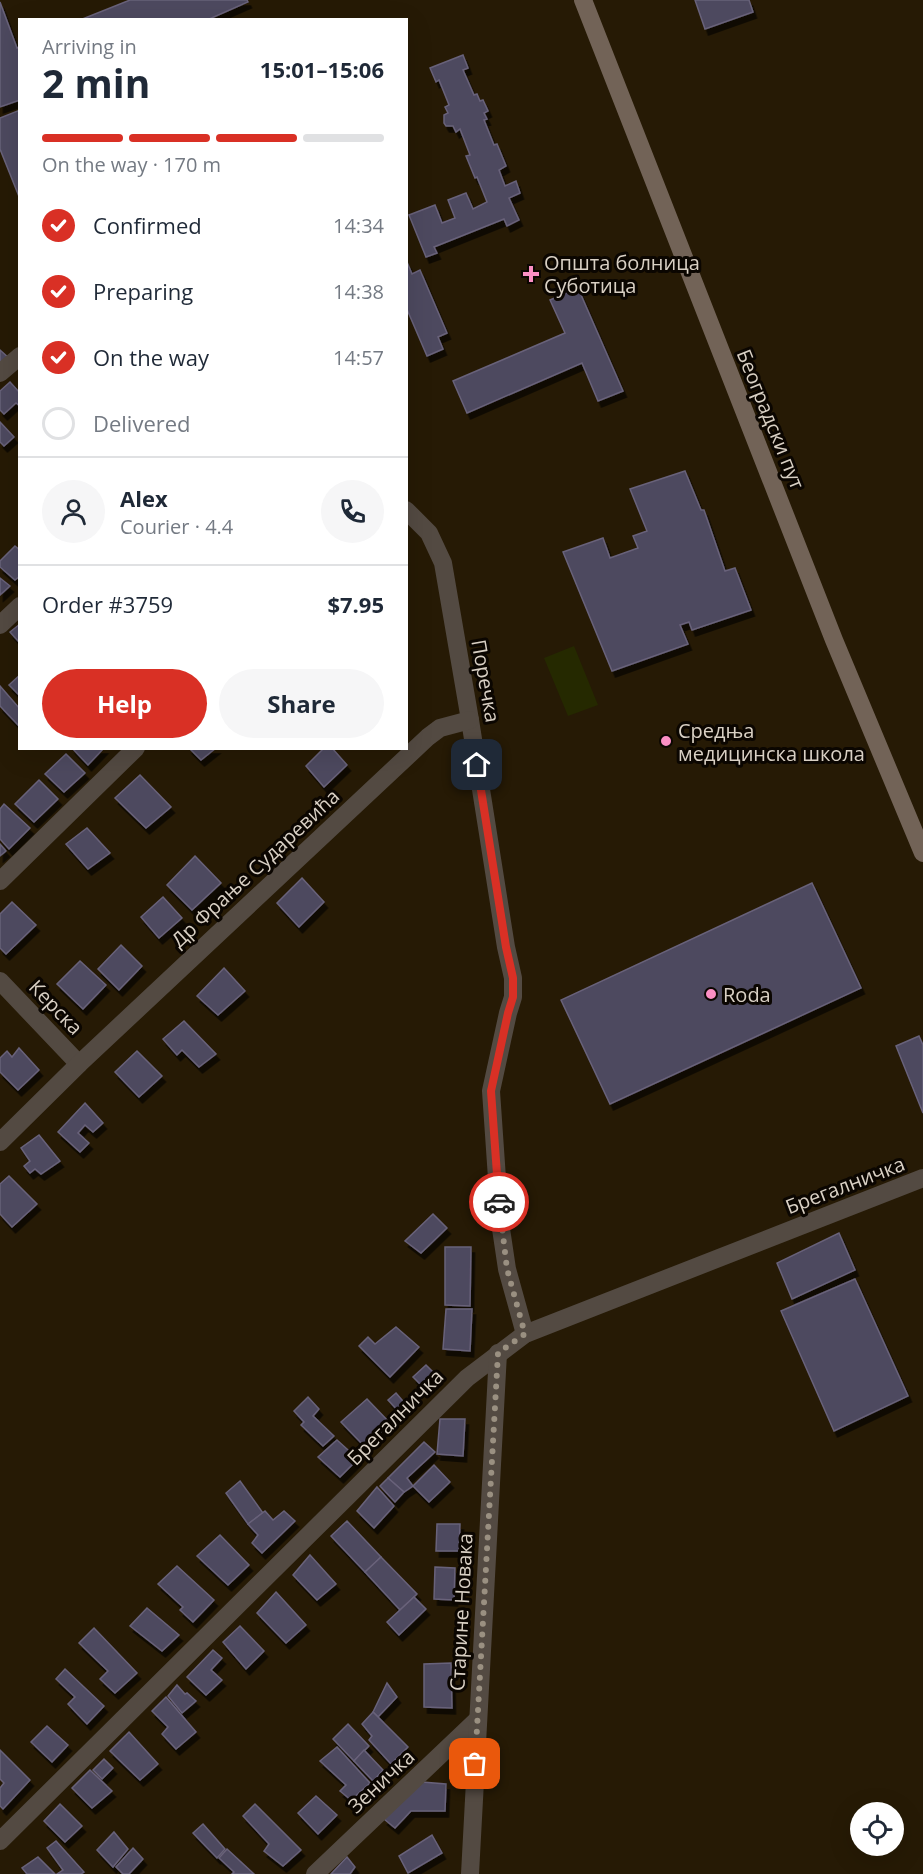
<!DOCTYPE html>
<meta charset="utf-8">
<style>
:root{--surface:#fff;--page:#f6f6f7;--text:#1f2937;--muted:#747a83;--line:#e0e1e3;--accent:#d93025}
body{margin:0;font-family:"Open Sans",sans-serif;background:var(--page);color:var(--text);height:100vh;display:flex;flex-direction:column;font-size:22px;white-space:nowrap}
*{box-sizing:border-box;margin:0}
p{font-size:20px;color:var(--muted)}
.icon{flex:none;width:33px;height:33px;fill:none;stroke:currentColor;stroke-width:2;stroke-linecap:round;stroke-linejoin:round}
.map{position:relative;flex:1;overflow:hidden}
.side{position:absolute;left:18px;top:18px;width:390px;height:732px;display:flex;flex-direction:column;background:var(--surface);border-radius:0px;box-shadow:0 6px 24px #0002}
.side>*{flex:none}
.fabs{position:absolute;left:850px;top:1802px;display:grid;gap:12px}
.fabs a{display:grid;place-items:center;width:54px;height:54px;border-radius:50%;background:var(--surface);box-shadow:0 6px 24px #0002;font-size:30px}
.pin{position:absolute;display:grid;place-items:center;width:51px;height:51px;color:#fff;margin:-26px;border-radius:12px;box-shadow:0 3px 9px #0006}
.courier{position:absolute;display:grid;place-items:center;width:60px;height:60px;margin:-30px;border:4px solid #d93025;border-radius:50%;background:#fff;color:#222;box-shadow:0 2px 8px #0007}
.head em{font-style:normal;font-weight:700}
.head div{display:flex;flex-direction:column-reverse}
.head{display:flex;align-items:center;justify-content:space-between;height:102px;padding:0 24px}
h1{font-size:39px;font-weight:700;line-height:45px}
.bar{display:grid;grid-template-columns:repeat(4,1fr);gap:9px 6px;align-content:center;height:72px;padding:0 24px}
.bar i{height:8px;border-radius:4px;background:var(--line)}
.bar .current{background:var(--accent)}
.bar p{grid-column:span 4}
.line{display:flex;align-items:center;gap:15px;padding:0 24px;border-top:2px solid var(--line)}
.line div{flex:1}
.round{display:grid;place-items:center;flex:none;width:63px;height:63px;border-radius:32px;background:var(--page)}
ol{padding:0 24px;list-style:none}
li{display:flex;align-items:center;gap:18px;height:66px}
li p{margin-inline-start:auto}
li .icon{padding:6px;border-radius:50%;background:var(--accent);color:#fff;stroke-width:4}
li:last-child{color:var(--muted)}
li i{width:33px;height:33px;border:3px solid var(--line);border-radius:50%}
.button{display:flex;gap:12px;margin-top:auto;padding:12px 24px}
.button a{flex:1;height:69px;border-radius:36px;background:var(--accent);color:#fff;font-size:24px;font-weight:700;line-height:69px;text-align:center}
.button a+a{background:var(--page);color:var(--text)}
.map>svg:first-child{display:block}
.green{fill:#252900}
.building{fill:#4e485f;stroke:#68627a;stroke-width:1.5;filter:url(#shadow)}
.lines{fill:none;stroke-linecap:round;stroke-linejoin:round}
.street{stroke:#534a42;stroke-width:18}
.secondary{stroke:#726357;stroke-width:18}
.done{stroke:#9a9081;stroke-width:6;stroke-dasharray:0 10.8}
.route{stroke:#d93025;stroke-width:8}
.poi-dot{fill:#fb8fc4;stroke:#0b0601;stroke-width:2}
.labels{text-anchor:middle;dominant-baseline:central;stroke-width:6;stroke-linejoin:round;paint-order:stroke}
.poi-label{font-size:20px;fill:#d9d0c4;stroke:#0b0601;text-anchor:start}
.street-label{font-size:20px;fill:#d9d0c4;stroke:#0b0601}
</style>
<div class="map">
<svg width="923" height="1874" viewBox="0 0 923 1874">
<defs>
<filter id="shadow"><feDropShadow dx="3.5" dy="6" stdDeviation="0" flood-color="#0009"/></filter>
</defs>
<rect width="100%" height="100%" fill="#261a05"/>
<path class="green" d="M574,646L598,705L568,716L544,658Z"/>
<g class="building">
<path d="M130,0H247L248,2L207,20H80Z"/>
<path d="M695,0H749L753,12L705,29Z"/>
<path d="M0,2L17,48L20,47V100L0,107Z"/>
<path d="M463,55L468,68L463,70L474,95L477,94L480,101L483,100L488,111L484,113L487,119L484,120L494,145L497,144L506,166L499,170L505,186L516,181L520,193L509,198L519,220L507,226L504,219L434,247L437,253L426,257L409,215L435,205L442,223L455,218L448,200L466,193L473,209L487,202L477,177L475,178L466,156L470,155L460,129L456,132L453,126H446L444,123V115L448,113L445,107L449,105L439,80L436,82L430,68Z"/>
<path d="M20,110V199L0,149V118Z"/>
<path d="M407,262L412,274L420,270L447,333L438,337L443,349L427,356L406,307Z"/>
<path d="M578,288L623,391L598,401L582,363L467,413L453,381L565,333L550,300Z"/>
<path d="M0,350L10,359L0,369Z"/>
<path d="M10,382L20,393V406L16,403L4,414L0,410V391Z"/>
<path d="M0,422L14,437L4,446L0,442Z"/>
<path d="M685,471L701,510H704L725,571L735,568L751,610L692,630L689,622L680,625L688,644L612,671L563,552L603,538L610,558L638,548L633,536L647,531L630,489Z"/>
<path d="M15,546L20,550V576L15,580L0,567V561Z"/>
<path d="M0,578L10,586L0,595Z"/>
<path d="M20,624V643L10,632Z"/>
<path d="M20,675V696L9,685Z"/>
<path d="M0,686L20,709V727L0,706Z"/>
<path d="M72,748H104L88,765Z"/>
<path d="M189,748H216L201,760Z"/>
<path d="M324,748H332L347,765L324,787L306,766Z"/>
<path d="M66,754L85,773L64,792L45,774Z"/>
<path d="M140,775L171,807L146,828L115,798Z"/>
<path d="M39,780L58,799L34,822L15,804Z"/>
<path d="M4,804L30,828L9,849L0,839V809Z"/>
<path d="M87,828L110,853L88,869L66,844Z"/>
<path d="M0,844L6,851L0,856Z"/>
<path d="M195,856L221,883L192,910L167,885Z"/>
<path d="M302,878L324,902L299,927L277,903Z"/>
<path d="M812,883L861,988L610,1104L561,1000Z"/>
<path d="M163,897L182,918L159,938L141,917Z"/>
<path d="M12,902L36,925L6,954L0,948V914Z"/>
<path d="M121,945L142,966L119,990L98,969Z"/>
<path d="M80,961L106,985L83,1009L57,984Z"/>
<path d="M224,968L245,991L218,1015L197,996Z"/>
<path d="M184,1021L216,1054L199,1067L182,1050L177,1055L163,1039Z"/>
<path d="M919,1036L923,1045V1113L896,1046Z"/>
<path d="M19,1048L39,1070L18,1090L0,1072V1058L7,1051L12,1057Z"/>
<path d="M137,1051L162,1076L139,1097L115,1072Z"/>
<path d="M85,1103L103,1123L93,1132L85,1125L78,1133L89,1143L80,1152L58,1132Z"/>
<path d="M39,1135L60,1161L41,1174L35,1169L30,1173L24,1166L30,1161L21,1148Z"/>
<path d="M9,1176L37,1204L12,1227L0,1214V1184Z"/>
<path d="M433,1214L447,1228L421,1253L405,1241Z"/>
<path d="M839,1233L855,1270L792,1299L777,1263Z"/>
<path d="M445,1247H471L470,1306L445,1305Z"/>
<path d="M855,1279L908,1396L834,1431L781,1311Z"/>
<path d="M446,1309H472L470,1351L443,1349Z"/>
<path d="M396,1327L419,1347L390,1377L359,1346L368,1337L375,1344Z"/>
<path d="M426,1365L439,1378L426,1390L413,1377Z"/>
<path d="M396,1393L408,1407L401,1414L388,1400Z"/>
<path d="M308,1397L319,1409L313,1416L334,1436L323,1446L301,1425L304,1422L294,1411Z"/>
<path d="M367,1399L390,1423L365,1447L341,1422Z"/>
<path d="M440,1419H465L463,1456L437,1454Z"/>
<path d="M337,1440L358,1459L340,1477L318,1457Z"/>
<path d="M424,1442L435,1452L407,1478L413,1486L404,1492L388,1478Z"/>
<path d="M434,1465L450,1482L429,1502L413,1486Z"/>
<path d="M388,1478L404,1492L395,1502L380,1486Z"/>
<path d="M240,1481L263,1513L248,1524L226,1493Z"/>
<path d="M377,1487L394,1506L374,1528L357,1511Z"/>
<path d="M265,1511L273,1520L284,1511L295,1521L262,1553L252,1543L258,1535L248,1524Z"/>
<path d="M347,1521L381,1557L365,1572L331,1536Z"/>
<path d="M437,1524H460L459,1551H436Z"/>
<path d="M220,1535L249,1565L228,1585L197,1556Z"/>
<path d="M310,1555L336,1584L317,1600L293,1575Z"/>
<path d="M381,1557L417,1594L400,1610L365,1572Z"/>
<path d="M177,1566L214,1600L193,1622L180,1610L183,1607L158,1584Z"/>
<path d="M435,1567L455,1568L454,1600L434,1599Z"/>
<path d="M276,1592L306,1625L286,1643L257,1613Z"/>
<path d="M414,1597L426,1609L399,1635L387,1622Z"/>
<path d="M147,1608L179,1635L162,1651L130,1626Z"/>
<path d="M240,1626L264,1651L246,1669L223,1642Z"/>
<path d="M94,1628L137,1673L115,1693L100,1679L108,1671L79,1643Z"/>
<path d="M213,1650L222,1658L211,1670L222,1680L206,1695L187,1677Z"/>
<path d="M451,1663L452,1708L424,1707V1664Z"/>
<path d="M65,1669L104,1706L87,1724L68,1704L75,1697L56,1679Z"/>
<path d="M387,1683L397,1697L378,1717L373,1712Z"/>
<path d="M177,1685L185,1694L187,1693L196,1701L182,1713L168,1696Z"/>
<path d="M166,1697L196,1732L176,1749L162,1734L168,1727L152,1711Z"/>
<path d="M373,1712L408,1747L391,1764L369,1740L372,1736L362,1724Z"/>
<path d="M348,1724L369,1746L354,1761L333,1739Z"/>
<path d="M47,1726L68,1745L52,1762L31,1742Z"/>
<path d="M129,1732L158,1764L140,1780L110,1751Z"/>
<path d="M337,1747L370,1783L351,1800L340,1791L346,1785L320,1761Z"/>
<path d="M0,1750L30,1780L3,1809L0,1806V1788L4,1783L0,1779Z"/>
<path d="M364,1750L383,1770L373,1781L354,1761Z"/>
<path d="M104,1759L113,1768L102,1779L93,1770Z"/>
<path d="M90,1770L112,1791L92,1808L72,1788Z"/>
<path d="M422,1782L446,1784L445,1811H411L395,1828L384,1819Z"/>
<path d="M316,1796L337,1815L318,1834L298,1813Z"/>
<path d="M60,1804L82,1826L65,1842L44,1821Z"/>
<path d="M255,1804L301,1850L283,1866L264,1851L269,1844L243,1816Z"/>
<path d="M203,1824L225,1849L217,1858L193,1833Z"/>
<path d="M114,1832L128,1849L113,1867L97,1850Z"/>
<path d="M432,1835L442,1853L408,1873L399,1856Z"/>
<path d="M56,1841L84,1872L81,1874H57L63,1870L47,1848Z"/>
<path d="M133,1848L143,1859L129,1874H123L116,1867Z"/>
<path d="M227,1849L254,1874H232L234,1872L219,1858Z"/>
<path d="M38,1857L55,1874H27L22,1868Z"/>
<path d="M347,1857L355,1867L350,1874H331Z"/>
</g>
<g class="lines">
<g class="street">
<path d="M0,373L20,356"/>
<path d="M406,510L429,533L443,563L470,720L506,947L513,978V997L508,1013L491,1091L500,1222L507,1269L525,1334"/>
<path d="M0,625L20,606"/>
<path d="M0,881L136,748"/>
<path d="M0,981L79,1064"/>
<path d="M0,1142L79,1064L428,737L440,728L470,720"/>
<path d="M0,1841L467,1378L525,1334L923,1178"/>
<path d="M315,1874L477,1720"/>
<path d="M470,1874L498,1353"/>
</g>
<path class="secondary" d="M583,0L834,640L923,853"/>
</g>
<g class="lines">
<path class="done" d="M475,1764L498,1353L525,1334L507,1269L499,1202"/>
<path class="route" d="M477,765L506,947L513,978V997L508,1013L491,1091L499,1202"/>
</g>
<g class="poi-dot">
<path d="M528 265h6v6h6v6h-6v6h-6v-6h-6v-6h6z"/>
<circle cx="666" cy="741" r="6"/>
<circle cx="711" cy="994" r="6"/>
</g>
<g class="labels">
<g class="poi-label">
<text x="544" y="262">Општа болница<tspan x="544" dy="23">Суботица</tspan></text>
<text x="678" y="730">Средња<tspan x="678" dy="23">медицинска школа</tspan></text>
<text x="723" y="994">Roda</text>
</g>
<g class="street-label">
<text transform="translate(771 419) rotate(68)">Београдски пут</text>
<text transform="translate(486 681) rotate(80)">Поречка</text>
<text transform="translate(255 868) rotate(-43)">Др Фрање Сударевића</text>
<text transform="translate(56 1007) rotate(46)">Керска</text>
<text transform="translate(845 1185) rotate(-21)">Брегалничка</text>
<text transform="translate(395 1417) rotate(-45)">Брегалничка</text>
<text transform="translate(461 1612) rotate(-87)">Старине Новака</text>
<text transform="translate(381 1781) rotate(-43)">Зеничка</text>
</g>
</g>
</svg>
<div class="fabs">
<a><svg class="icon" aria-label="locate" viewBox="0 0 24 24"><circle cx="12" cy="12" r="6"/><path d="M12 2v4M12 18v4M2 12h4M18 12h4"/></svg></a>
</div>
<div class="pin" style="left:475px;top:1764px;background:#ea580c"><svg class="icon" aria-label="bag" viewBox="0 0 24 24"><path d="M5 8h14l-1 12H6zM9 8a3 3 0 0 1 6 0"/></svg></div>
<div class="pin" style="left:477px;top:765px;background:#1f2937"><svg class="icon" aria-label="home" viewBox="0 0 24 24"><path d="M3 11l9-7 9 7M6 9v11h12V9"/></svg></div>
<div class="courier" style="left:499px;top:1202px"><svg class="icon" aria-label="car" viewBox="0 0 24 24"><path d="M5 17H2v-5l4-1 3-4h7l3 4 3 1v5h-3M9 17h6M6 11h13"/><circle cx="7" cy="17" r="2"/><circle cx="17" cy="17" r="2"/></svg></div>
<section class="side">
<div class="head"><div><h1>2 min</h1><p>Arriving in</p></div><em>15:01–15:06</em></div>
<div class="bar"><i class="current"></i><i class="current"></i><i class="current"></i><i></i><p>On the way · 170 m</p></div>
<ol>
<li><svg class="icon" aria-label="check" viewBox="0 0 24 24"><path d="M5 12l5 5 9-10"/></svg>Confirmed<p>14:34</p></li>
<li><svg class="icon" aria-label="check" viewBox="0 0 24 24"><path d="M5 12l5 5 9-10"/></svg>Preparing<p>14:38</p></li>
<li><svg class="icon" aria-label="check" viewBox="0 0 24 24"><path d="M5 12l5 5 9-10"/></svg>On the way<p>14:57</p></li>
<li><i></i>Delivered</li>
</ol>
<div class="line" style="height:108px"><a class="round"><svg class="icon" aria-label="person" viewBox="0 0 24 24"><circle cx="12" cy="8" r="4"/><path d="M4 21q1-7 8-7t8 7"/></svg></a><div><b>Alex</b><p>Courier · 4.4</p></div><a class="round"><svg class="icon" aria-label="phone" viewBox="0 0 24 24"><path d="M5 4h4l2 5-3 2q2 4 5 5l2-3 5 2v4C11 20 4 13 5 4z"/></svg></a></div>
<div class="line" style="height:78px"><div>Order #3759</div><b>$7.95</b></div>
<div class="button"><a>Help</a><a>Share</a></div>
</section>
</div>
